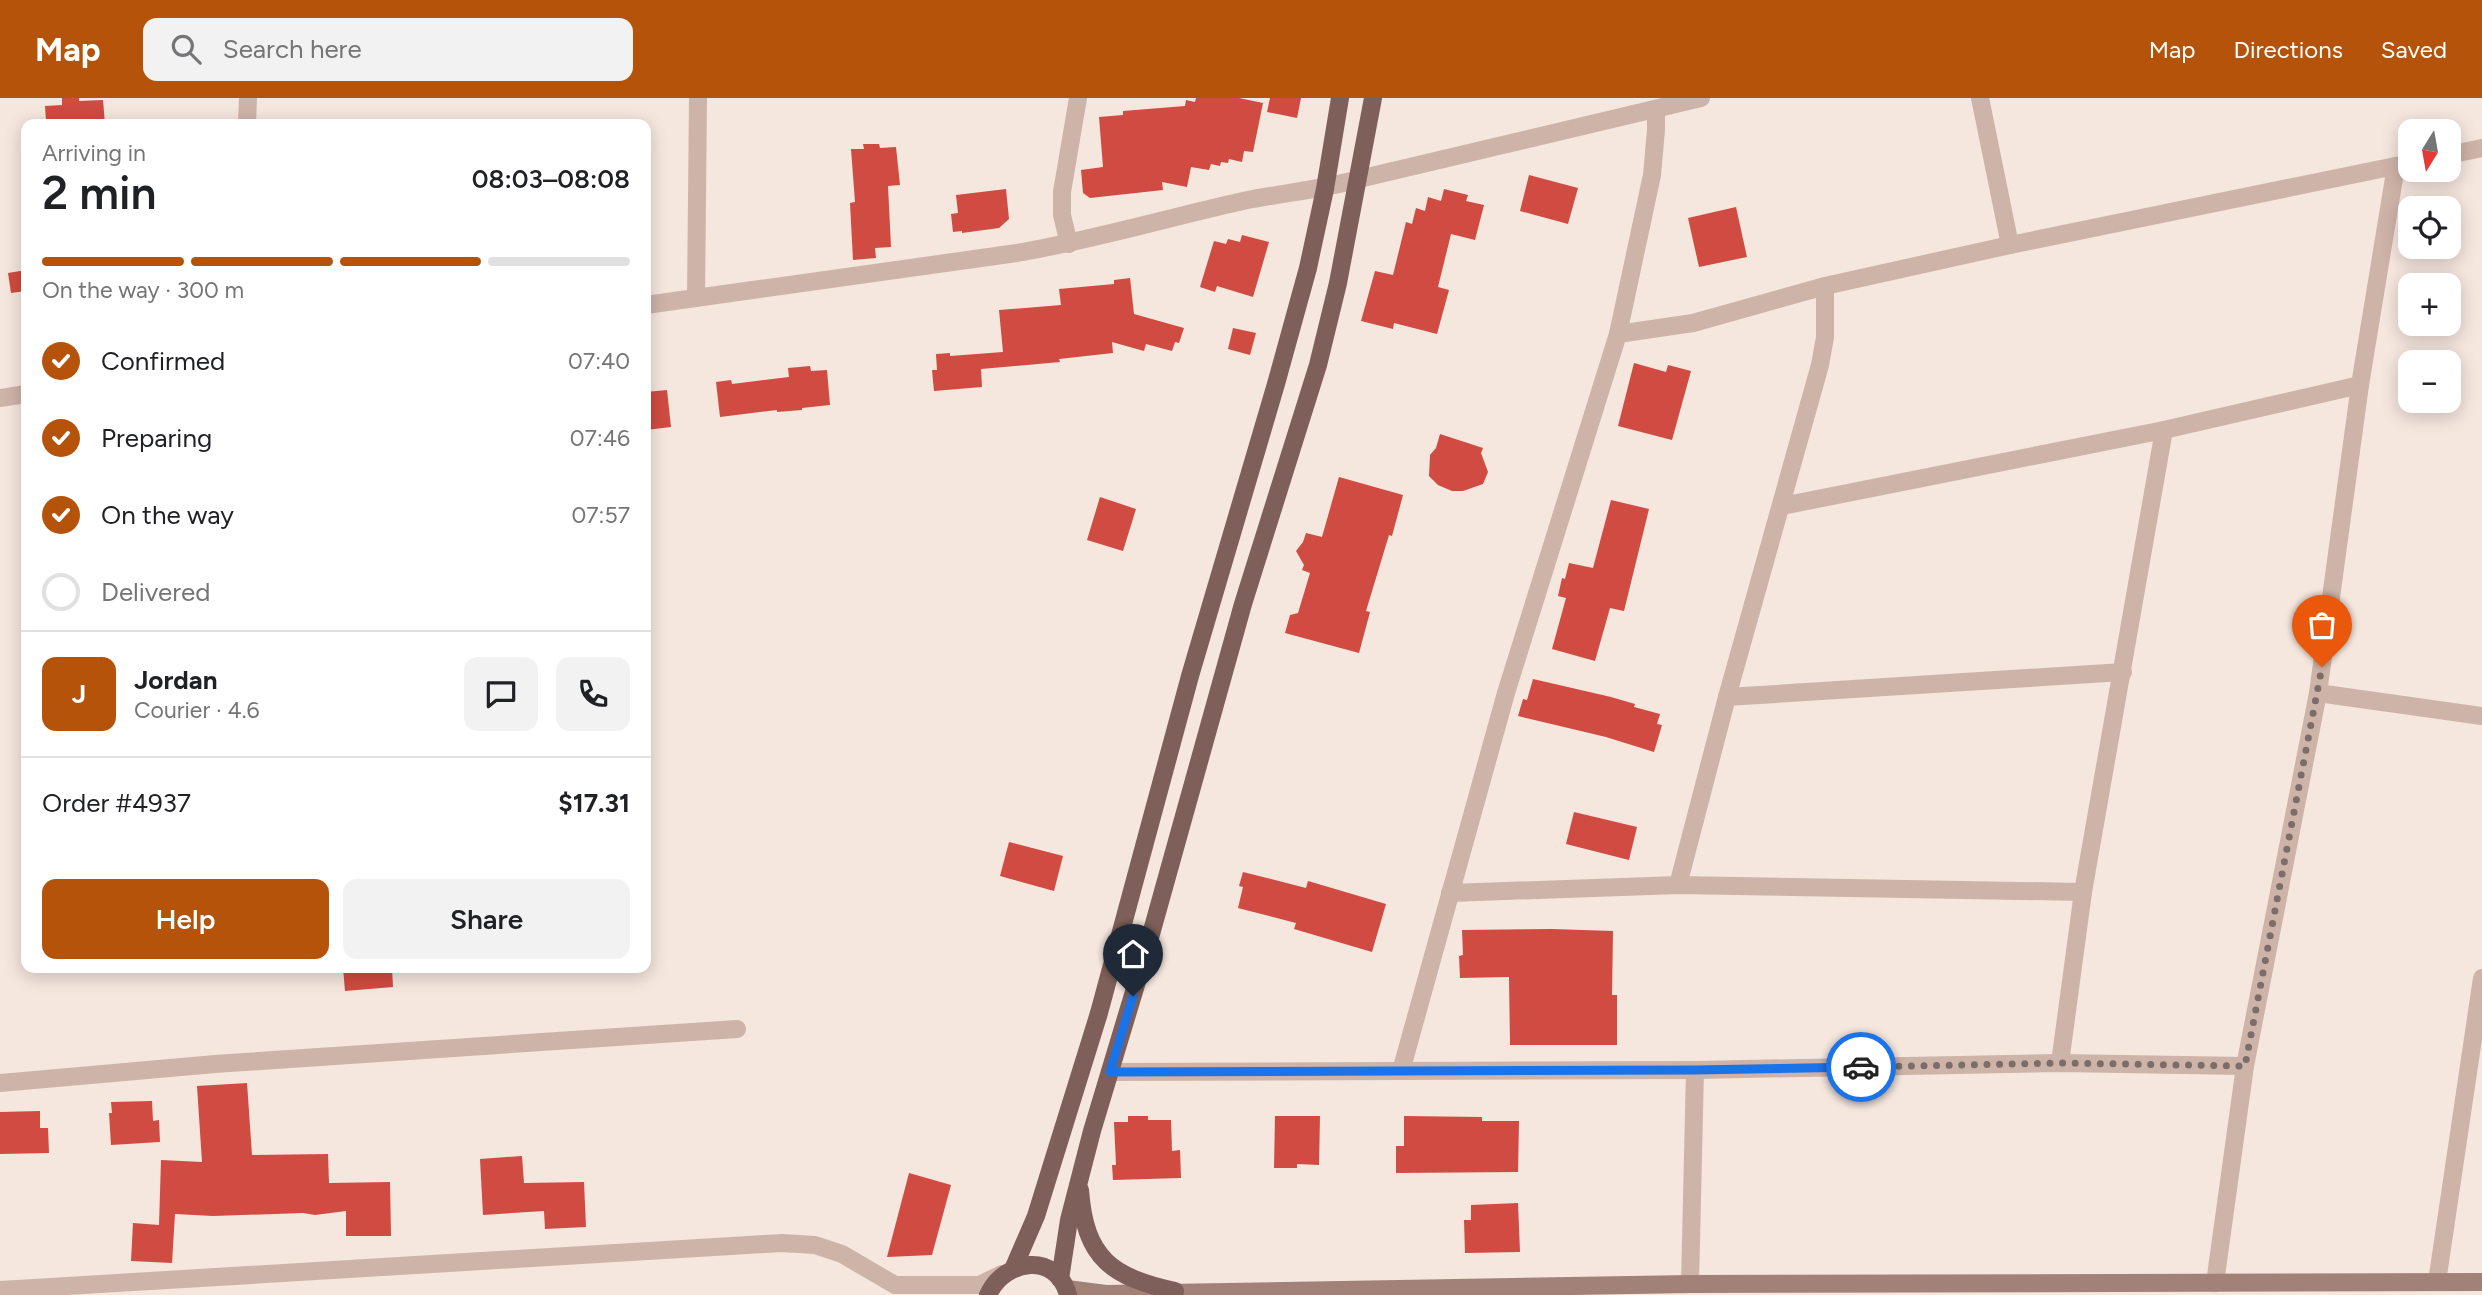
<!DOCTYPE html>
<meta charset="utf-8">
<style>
:root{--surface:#fff;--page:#f2f2f2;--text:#202124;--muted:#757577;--line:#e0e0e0;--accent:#b45309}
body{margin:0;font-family:Figtree,sans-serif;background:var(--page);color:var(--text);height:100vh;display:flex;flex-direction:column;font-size:26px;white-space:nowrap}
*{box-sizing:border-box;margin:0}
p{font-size:23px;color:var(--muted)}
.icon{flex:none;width:38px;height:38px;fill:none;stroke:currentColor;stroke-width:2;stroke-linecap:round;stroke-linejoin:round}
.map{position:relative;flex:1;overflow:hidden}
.details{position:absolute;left:21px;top:21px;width:630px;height:854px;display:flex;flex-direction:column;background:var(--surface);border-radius:14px;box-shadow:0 4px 18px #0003}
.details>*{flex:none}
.needle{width:46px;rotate:191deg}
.buttons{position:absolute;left:2398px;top:21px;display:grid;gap:14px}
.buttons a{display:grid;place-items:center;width:63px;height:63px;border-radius:14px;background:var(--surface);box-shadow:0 4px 18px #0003;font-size:35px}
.pin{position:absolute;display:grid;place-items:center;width:60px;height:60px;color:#fff;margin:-72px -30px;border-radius:50% 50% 50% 0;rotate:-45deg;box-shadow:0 0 7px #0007}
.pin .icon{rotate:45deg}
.courier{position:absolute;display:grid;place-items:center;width:70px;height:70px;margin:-35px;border:5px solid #1a73e8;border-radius:50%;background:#fff;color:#222;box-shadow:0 2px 9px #0007}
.headline em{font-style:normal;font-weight:600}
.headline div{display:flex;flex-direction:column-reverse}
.headline{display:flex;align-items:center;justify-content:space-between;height:119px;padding:0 21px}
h1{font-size:46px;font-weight:600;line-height:52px}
.bar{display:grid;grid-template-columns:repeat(4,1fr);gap:10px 7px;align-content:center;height:84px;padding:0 21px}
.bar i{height:9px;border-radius:5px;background:var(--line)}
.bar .selected{background:var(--accent)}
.bar p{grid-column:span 4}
.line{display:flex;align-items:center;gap:18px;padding:0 21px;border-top:2px solid var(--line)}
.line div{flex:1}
.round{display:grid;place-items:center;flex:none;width:74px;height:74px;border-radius:14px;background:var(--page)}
ol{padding:0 21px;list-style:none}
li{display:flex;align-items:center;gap:21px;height:77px}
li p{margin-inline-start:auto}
li .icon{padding:7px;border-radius:50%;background:var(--accent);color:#fff;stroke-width:4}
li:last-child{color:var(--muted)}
li i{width:38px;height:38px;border:4px solid var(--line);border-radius:50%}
.button{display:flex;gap:14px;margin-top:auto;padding:14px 21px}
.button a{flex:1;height:80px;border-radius:14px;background:var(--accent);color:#fff;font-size:28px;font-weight:600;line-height:80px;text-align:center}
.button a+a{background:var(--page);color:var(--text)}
header{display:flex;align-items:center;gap:42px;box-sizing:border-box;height:98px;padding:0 35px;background:var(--accent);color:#fff}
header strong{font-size:33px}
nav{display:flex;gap:38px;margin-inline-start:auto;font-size:24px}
.search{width:490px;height:63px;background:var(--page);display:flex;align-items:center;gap:18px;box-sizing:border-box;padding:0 24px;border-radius:14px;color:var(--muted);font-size:26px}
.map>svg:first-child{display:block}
.building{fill:#d04b41}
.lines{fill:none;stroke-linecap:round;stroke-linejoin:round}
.street{stroke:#ceb3a8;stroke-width:18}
.secondary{stroke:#a28179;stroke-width:18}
.primary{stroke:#7e5f59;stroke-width:18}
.done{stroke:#7c6d68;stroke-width:7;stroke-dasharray:0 12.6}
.route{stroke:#1a73e8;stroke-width:9}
</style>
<header>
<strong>Map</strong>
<div class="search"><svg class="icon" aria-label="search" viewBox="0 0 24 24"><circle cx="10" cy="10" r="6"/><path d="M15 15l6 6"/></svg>Search here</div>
<nav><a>Map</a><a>Directions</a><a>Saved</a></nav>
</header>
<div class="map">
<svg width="2482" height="1197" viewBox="0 0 2482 1197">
<rect width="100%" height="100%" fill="#f5e6de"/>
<g class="building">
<path d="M62,0H79V3L103,2L105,26H50V22L46,23L45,8L62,7Z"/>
<path d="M1196,0H1239L1263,5L1253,54L1244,53L1242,64L1229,61L1228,65L1221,64L1220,68L1211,66L1209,72L1191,69L1187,89L1162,84L1163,92L1090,100L1083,95L1081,72L1103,69L1099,19L1123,17V13L1185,8L1186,2L1195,4Z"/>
<path d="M1270,0H1301L1297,20L1267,14Z"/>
<path d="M863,46H879L880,50L896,49L900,87L888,88L891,149L875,150L876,160L853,162L850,105L855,104L851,51H864Z"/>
<path d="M1529,77L1578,90L1568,126L1520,113Z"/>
<path d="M1006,91L1009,121L999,130L962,135V133L953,134L951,116L958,115L956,97Z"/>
<path d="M1444,91L1468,97L1466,103L1484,107L1475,142L1451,136L1438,189L1449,192L1437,236L1394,225L1393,231L1361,223L1375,173L1393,177L1406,124L1412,126L1416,110L1425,113L1428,99L1441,103Z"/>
<path d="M1736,109L1747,159L1699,169L1688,120Z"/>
<path d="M1242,137L1269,144L1253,199L1217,188L1215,194L1200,189L1214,143L1226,146L1228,141L1240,144Z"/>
<path d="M26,172V193L11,195L8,175Z"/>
<path d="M1130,180L1134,216L1184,230L1179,245L1175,244L1172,253L1146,246L1144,253L1112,244L1113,255L1059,261L1060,264L981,271L982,289L934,293L932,272H937L936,256L950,255V258L1003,254L999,212L1061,207L1059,191L1114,186V182Z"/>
<path d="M1233,230L1256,235L1250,257L1228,251Z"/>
<path d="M1634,265L1666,274L1668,267L1691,273L1672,342L1618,328Z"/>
<path d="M810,268L811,273L827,272L830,307L802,310V312L777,314V312L720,319L716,284L731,282L732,286L789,279L788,270Z"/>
<path d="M667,292L671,329L646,332V294Z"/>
<path d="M1440,336L1483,350L1481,355L1488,374L1483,386L1463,393H1452L1438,387L1429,378L1430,357L1436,350Z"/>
<path d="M1339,379L1403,397L1392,438L1389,437L1366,513L1370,514L1359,555L1285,535L1290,517L1298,515L1310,475L1302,472L1304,467L1296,453L1303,444L1306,435L1322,439Z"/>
<path d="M1100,399L1136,411L1123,453L1087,442Z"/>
<path d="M1611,402L1649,411L1624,513L1610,510L1595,563L1552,551L1566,500L1558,498L1562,480L1565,481L1569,465L1593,470Z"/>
<path d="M1533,581L1611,599L1635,606L1634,609L1660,616L1657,626L1662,627L1654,654L1606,639L1518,618L1523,601L1527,602Z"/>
<path d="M1574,714L1637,729L1629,762L1566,746Z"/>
<path d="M1009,744L1063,758L1054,793L1000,778Z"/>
<path d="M1243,774L1306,790L1308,783L1386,806L1372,854L1294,831L1296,825L1238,810L1243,789L1239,788Z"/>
<path d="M1552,831L1613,833L1612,897H1617V947H1510L1509,879L1460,880L1459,858L1463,857L1462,832Z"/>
<path d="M343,870H392L393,889L345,893Z"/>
<path d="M247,985L252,1057L328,1056L329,1085L390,1084L391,1138H346V1113L315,1117L303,1115L213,1118L175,1116L172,1165L131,1163L133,1125L159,1127L161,1062L202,1064L197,988Z"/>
<path d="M152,1003L153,1023L159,1022L160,1044L111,1047L109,1015H112L111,1004Z"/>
<path d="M40,1013V1030H48L49,1055L0,1056V1014Z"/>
<path d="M1128,1018H1148V1022H1171L1172,1053L1180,1052L1181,1080L1113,1082L1112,1067H1116L1114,1024H1128Z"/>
<path d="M1275,1018H1320L1319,1067L1297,1066V1070H1274Z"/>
<path d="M1404,1018L1482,1019V1023H1519L1518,1074L1396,1075V1048H1404Z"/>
<path d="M522,1058L524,1085L584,1084L586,1129L545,1131L544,1113L483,1117L480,1061Z"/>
<path d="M909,1075L951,1087L932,1157L887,1159Z"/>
<path d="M1518,1105L1520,1154L1465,1155L1464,1122H1471V1107Z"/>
</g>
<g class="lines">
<g class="street">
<path d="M1980,0L2010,147"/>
<path d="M247,26L248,0"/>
<path d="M2448,57L2482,50"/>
<path d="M1069,146L1062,117V94L1078,0"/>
<path d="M696,200L698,0"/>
<path d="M646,207L1017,155C1093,142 1167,120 1243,103C1281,95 1320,92 1359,81L1701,0"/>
<path d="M1618,236L1693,225L1825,188L2010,147L2410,65"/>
<path d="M0,300L26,296"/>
<path d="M1782,408L2164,332L2360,287"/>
<path d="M2318,595L2482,618"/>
<path d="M1727,599L2123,574"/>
<path d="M1678,787L1727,599L1820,267L1825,239V188"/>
<path d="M1450,795L1678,787L2083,794"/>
<path d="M2060,965L2083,794L2164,332"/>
<path d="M1401,973L1506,595L1618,236L1652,77L1656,32V11"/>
<path d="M1110,974L1695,972L2060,965L2245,968"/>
<path d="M0,985L215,966L737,931"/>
<path d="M2437,1184L2482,880"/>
<path d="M2215,1185L2245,968L2318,595L2360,287L2396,68"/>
<path d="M1690,1186L1695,972"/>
<path d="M0,1192L782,1145L815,1147L842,1156L895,1187H979L1002,1176"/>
</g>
<path class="secondary" d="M1067,1191L1106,1196L1690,1186L2482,1184"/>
<g class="primary">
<path d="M1080,1092C1085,1161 1112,1179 1175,1193"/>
<path d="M1014,1169L1036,1118L1099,915L1190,578L1276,286L1308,170L1325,91L1340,0"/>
<path d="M1060,1181L1069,1122L1092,1033L1148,847L1243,506L1318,267L1338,185L1373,0"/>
<path d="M988,1197C1005,1160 1057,1154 1068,1197"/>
</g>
</g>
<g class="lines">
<path class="done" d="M1861,969L2060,965L2245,968L2322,569"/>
<path class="route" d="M1133,898L1110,974L1695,972L1861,969"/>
</g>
</svg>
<div class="buttons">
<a><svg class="needle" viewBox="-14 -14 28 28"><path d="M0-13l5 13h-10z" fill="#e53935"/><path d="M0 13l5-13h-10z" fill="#757577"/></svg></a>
<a><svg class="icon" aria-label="locate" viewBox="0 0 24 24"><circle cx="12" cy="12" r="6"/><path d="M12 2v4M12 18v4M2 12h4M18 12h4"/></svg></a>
<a>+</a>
<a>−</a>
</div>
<div class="pin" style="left:2322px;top:569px;background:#ea580c"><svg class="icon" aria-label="bag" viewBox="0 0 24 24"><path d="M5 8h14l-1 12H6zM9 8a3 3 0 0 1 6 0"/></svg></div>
<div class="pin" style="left:1133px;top:898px;background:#1f2937"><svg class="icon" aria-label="home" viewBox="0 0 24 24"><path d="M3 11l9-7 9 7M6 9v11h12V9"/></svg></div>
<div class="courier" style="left:1861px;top:969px"><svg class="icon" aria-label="car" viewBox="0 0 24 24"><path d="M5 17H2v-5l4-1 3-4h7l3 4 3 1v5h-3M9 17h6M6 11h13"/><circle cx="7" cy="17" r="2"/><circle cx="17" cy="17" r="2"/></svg></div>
<section class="details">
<div class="headline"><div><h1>2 min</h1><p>Arriving in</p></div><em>08:03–08:08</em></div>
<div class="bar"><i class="selected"></i><i class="selected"></i><i class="selected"></i><i></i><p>On the way · 300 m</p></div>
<ol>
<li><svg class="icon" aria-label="check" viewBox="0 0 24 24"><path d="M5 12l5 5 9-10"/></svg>Confirmed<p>07:40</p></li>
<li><svg class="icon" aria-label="check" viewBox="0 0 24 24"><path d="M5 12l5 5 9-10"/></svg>Preparing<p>07:46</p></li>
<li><svg class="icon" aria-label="check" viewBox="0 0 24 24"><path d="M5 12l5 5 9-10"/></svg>On the way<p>07:57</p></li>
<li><i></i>Delivered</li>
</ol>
<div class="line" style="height:126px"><b class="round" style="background:var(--accent);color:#fff">J</b><div><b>Jordan</b><p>Courier · 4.6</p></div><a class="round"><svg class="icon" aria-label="chat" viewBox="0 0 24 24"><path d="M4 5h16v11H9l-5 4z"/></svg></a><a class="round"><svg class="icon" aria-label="phone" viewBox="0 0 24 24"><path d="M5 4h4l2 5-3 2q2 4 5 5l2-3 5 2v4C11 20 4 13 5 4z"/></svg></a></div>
<div class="line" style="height:91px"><div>Order #4937</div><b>$17.31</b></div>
<div class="button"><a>Help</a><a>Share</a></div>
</section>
</div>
